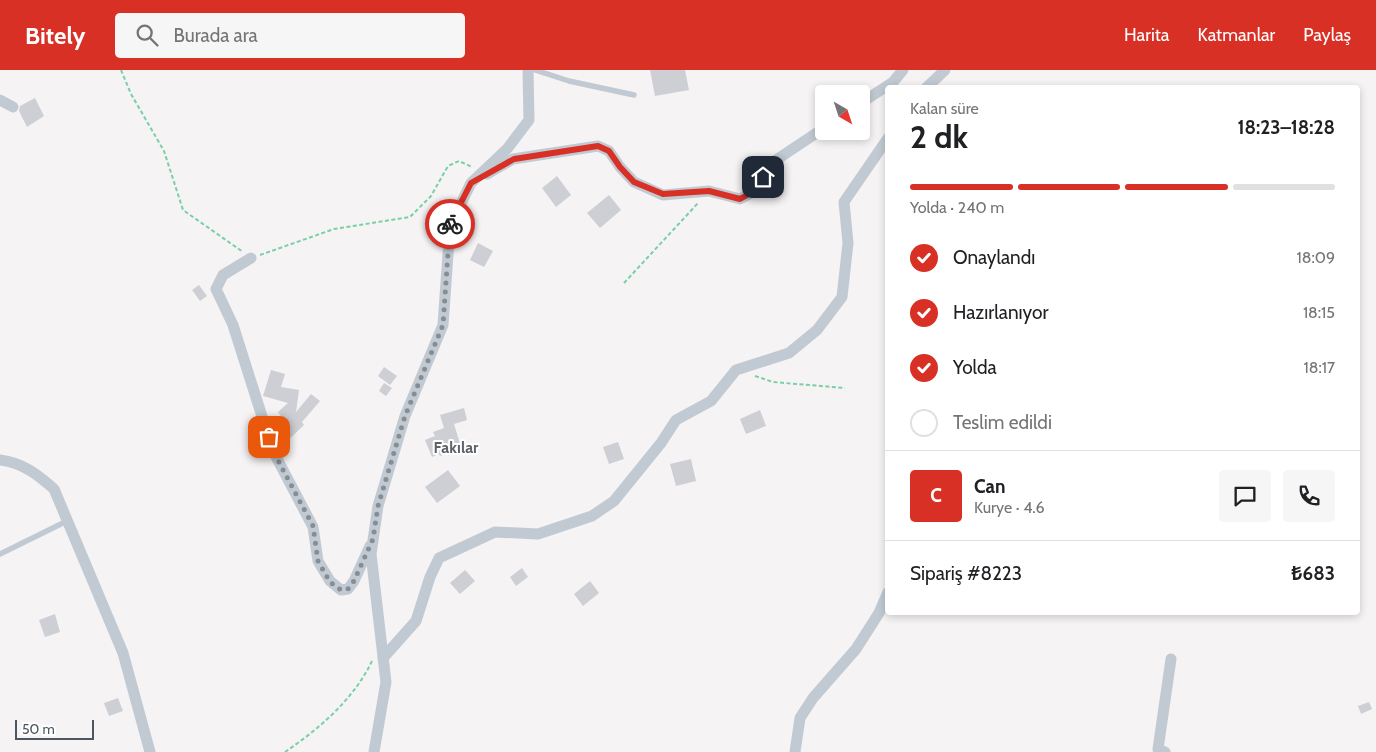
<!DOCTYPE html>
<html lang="tr">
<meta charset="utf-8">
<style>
:root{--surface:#fff;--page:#f6f6f6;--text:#202124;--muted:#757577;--line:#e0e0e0;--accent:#d93025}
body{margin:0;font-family:Cabin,sans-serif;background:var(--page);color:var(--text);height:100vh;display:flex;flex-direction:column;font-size:19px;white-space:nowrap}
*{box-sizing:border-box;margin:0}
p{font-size:16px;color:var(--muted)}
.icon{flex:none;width:28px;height:28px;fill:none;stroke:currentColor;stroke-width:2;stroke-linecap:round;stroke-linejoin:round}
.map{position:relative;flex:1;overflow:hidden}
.drawer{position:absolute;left:885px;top:15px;width:475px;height:530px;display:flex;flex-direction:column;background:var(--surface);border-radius:5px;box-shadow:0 2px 8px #0003}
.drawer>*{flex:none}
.needle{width:32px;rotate:141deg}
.tools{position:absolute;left:815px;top:15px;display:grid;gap:10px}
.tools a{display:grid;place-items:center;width:55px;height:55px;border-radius:5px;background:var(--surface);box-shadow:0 2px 8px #0003;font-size:25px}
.scale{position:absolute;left:15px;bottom:12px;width:79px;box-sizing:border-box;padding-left:5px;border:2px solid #4a5661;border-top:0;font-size:14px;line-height:18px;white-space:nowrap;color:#4a5661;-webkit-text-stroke:4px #fff;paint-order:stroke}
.pin{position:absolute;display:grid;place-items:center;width:42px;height:42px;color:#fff;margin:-21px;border-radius:10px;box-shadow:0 2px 8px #0006}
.courier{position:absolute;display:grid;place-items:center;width:50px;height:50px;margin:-25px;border:4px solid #d93025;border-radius:50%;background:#fff;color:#222;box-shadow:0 1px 6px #0007}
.head em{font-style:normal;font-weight:700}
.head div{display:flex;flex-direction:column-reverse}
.head{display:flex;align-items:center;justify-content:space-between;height:85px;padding:0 25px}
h1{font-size:32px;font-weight:700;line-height:38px}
.bar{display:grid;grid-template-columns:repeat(4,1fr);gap:8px 5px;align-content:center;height:60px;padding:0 25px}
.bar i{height:6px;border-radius:4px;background:var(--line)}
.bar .current{background:var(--accent)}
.bar p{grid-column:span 4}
.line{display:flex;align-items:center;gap:12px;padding:0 25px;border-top:1px solid var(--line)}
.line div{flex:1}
.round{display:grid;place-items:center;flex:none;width:52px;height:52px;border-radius:5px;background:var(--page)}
ol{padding:0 25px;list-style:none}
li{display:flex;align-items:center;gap:15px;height:55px}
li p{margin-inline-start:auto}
li .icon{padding:5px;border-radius:50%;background:var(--accent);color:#fff;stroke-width:4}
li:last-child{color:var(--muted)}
li i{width:28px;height:28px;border:2px solid var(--line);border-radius:50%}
header{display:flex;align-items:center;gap:30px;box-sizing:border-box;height:70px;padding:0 25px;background:var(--accent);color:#fff}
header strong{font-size:24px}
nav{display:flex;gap:28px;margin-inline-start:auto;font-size:18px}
.search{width:350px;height:45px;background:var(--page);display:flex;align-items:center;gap:12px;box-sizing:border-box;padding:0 18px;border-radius:5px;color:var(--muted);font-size:19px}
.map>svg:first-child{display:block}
.building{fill:#cdcfd5}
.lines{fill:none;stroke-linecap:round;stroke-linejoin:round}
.path{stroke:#7ad0a6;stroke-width:2;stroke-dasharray:4 2.5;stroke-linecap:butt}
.service{stroke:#c1cad2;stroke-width:5.5}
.minor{stroke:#c1cad2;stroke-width:11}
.done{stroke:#868d94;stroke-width:5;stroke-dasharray:0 9}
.route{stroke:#d93025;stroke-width:6}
.labels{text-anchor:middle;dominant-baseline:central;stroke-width:4;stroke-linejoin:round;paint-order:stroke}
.neighbourhood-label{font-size:16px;font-weight:bold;fill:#5f6368;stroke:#fff}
</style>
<header>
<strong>Bitely</strong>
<div class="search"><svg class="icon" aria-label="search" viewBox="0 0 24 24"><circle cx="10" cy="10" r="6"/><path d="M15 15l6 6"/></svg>Burada ara</div>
<nav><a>Harita</a><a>Katmanlar</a><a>Paylaş</a></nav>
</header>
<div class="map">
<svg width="1376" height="682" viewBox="0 0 1376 682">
<rect width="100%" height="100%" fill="#f5f3f3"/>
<g class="building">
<path d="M650,0H685L689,20L655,26Z"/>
<path d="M35,28L44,46L27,57L19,41L20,36Z"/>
<path d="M557,106L571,125L556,137L542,118Z"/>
<path d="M609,125L621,140L600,158L587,143Z"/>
<path d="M478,173L493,181L484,197L470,190Z"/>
<path d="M199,215L207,226L200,231L192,220Z"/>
<path d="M384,297L397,306L390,315L378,306Z"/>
<path d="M271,300L285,304L281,317L299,320L296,342L311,324L320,331L302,352L304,355L281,377L276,364L284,356L280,350L282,348L278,342L288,333L263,326Z"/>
<path d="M384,313L392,318L386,326L379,321Z"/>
<path d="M464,338L467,350L454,354L461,377L440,386L439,384L432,387L425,370L435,366L433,362L444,358L440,345Z"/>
<path d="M760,340L766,356L746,364L740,349Z"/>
<path d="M618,372L624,389L609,394L603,377Z"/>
<path d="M691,389L696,411L676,416L670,394Z"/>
<path d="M448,400L460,416L437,433L425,417Z"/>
<path d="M522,498L528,507L516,516L510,507Z"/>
<path d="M465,500L475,511L460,524L450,513Z"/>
<path d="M590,511L599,523L583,536L574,524Z"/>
<path d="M55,544L60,562L45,567L39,550Z"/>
<path d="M118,628L123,641L109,646L104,633Z"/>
<path d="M1369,632L1372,639L1361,644L1358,636Z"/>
</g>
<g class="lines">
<g class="path">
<path d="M121,0L131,24L164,81L183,140L243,182"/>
<path d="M260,185L334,159L410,147L431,126L448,96L459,91L472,97"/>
<path d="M624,213L699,132"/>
<path d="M755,306L773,312L845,318"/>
<path d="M285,682C319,659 354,629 372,591"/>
</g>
<g class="service">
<path d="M535,0L569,11L634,25"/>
<path d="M0,484L67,451"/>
</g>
<g class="minor">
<path d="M926,18L945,0"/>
<path d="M0,30L13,37"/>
<path d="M861,33L893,12L903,0"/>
<path d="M487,104L513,89L598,76L609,81L620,97L634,112L663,125L709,121L740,129L755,121L770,94L824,58"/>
<path d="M251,188L223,205L216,219L233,255L273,381L313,457L318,491L330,511L341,520L348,519L354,511L370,476"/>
<path d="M0,390C23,393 37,404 54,419L123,583L150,682"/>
<path d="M383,588L416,551L430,507L439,488L495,462L538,464L592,446L614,431L661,373L676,350L711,331L736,300L789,283L817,260L842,227L848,173L844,132L888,68"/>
<path d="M374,682L386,612L371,484L378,436L405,346L443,255L450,156L471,113L507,79L529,50L528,0"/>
<path d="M795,682L800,648L813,628L856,579L879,543L888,522"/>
<path d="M1165,682L1158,679L1171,589"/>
</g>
</g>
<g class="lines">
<path class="done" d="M269,367L273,381L313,456L318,491L330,512L341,520L348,519L354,511L373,469L378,436L405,346L443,255L450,154"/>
<path class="route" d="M450,154L471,113L514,89L598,76L609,81L620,97L634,112L663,124L709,121L740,129L756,120L763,107"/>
</g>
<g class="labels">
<g class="neighbourhood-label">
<text x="456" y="377">Fakılar</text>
</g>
</g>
</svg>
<div class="tools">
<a><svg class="needle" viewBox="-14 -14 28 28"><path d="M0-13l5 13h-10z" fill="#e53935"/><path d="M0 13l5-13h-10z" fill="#757577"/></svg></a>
</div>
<div class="scale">50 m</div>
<div class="pin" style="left:269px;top:367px;background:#ea580c"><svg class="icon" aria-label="bag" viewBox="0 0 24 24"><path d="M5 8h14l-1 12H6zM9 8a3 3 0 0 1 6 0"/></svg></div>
<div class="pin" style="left:763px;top:107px;background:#1f2937"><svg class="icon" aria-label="home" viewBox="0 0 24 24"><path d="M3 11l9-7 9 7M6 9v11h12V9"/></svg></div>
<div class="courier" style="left:450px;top:154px"><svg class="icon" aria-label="bike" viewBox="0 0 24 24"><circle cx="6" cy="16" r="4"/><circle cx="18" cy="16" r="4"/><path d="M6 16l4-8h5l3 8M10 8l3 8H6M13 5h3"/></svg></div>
<section class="drawer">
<div class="head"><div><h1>2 dk</h1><p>Kalan süre</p></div><em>18:23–18:28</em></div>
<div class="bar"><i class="current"></i><i class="current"></i><i class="current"></i><i></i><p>Yolda · 240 m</p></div>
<ol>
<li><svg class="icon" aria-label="check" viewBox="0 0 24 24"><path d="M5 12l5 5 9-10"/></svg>Onaylandı<p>18:09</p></li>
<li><svg class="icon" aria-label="check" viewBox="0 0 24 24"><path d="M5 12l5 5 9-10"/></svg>Hazırlanıyor<p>18:15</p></li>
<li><svg class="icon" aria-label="check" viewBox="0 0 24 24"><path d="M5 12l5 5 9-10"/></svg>Yolda<p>18:17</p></li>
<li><i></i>Teslim edildi</li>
</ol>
<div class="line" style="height:90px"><b class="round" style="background:var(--accent);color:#fff">C</b><div><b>Can</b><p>Kurye · 4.6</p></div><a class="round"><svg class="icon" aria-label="chat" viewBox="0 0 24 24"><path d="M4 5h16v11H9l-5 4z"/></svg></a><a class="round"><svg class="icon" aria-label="phone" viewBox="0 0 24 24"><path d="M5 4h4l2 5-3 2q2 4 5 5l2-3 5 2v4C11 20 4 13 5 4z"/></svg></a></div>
<div class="line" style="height:65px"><div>Sipariş #8223</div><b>₺683</b></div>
</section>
</div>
